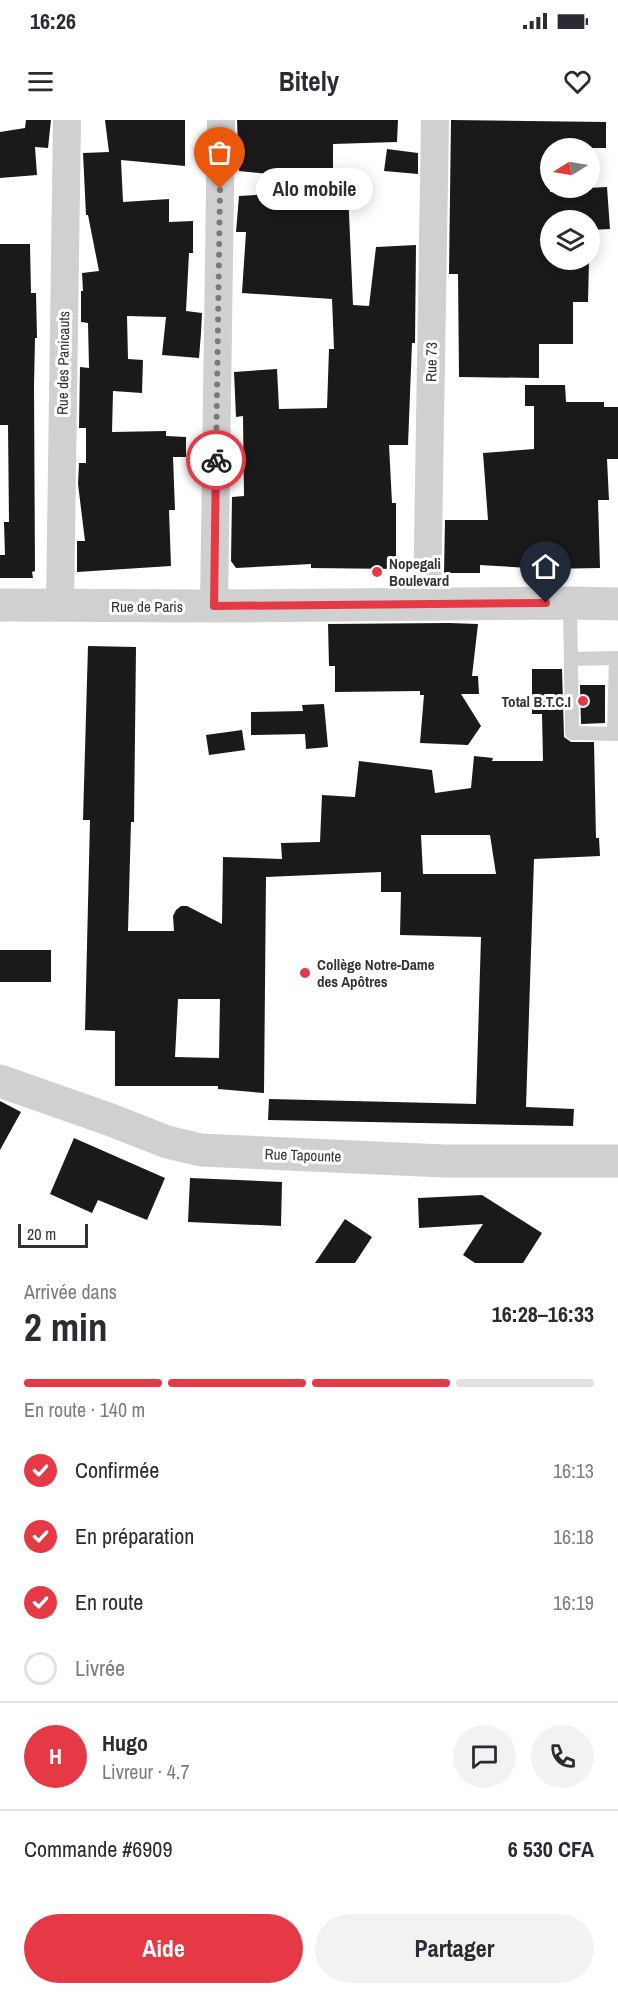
<!DOCTYPE html>
<html lang="fr">
<meta charset="utf-8">
<style>
:root{--surface:#fff;--page:#f2f2f3;--text:#2b2b33;--muted:#7c7c81;--line:#e1e1e2;--accent:#e63946}
body{margin:0;font-family:"Archivo Narrow",sans-serif;background:var(--page);color:var(--text);height:100vh;display:flex;flex-direction:column;font-size:22px;white-space:nowrap}
*{box-sizing:border-box;margin:0}
p{font-size:20px;color:var(--muted)}
.icon{flex:none;width:33px;height:33px;fill:none;stroke:currentColor;stroke-width:2;stroke-linecap:round;stroke-linejoin:round}
.map{position:relative;height:1143px;overflow:hidden}
.drawer{display:flex;flex-direction:column;background:var(--surface);flex:1}
.drawer>*{flex:none}
.needle{width:39px;rotate:259deg}
.controls{position:absolute;left:540px;top:18px;display:grid;gap:12px}
.controls a{display:grid;place-items:center;width:60px;height:60px;border-radius:50%;background:var(--surface);box-shadow:0 3px 15px #0003;font-size:30px}
.scale{position:absolute;left:18px;bottom:15px;width:70px;box-sizing:border-box;padding-left:6px;border:3px solid #333;border-top:0;font-size:16px;line-height:21px;white-space:nowrap;color:#333;-webkit-text-stroke:4px #fff;paint-order:stroke}
.pin{position:absolute;display:grid;place-items:center;width:51px;height:51px;color:#fff;margin:-62px -26px;border-radius:50% 50% 50% 0;rotate:-45deg;box-shadow:0 0 6px #0007}
.pin .icon{rotate:45deg}
.courier{position:absolute;display:grid;place-items:center;width:60px;height:60px;margin:-30px;border:4px solid #e63946;border-radius:50%;background:#fff;color:#222;box-shadow:0 2px 8px #0007}
.bubble{position:absolute;height:42px;border-radius:21px;background:var(--surface);box-shadow:0 3px 15px #0003;font-size:20px;font-weight:700;line-height:42px;text-align:center}
.headline em{font-style:normal;font-weight:700}
.headline div{display:flex;flex-direction:column-reverse}
.headline{display:flex;align-items:center;justify-content:space-between;height:102px;padding:0 24px}
h1{font-size:39px;font-weight:700;line-height:45px}
.bar{display:grid;grid-template-columns:repeat(4,1fr);gap:9px 6px;align-content:center;height:72px;padding:0 24px}
.bar i{height:8px;border-radius:4px;background:var(--line)}
.bar .active{background:var(--accent)}
.bar p{grid-column:span 4}
.line{display:flex;align-items:center;gap:15px;padding:0 24px;border-top:2px solid var(--line)}
.line div{flex:1}
.round{display:grid;place-items:center;flex:none;width:63px;height:63px;border-radius:32px;background:var(--page)}
ol{padding:0 24px;list-style:none}
li{display:flex;align-items:center;gap:18px;height:66px}
li p{margin-inline-start:auto}
li .icon{padding:6px;border-radius:50%;background:var(--accent);color:#fff;stroke-width:4}
li:last-child{color:var(--muted)}
li i{width:33px;height:33px;border:3px solid var(--line);border-radius:50%}
.cta{display:flex;gap:12px;margin-top:auto;padding:12px 24px}
.cta a{flex:1;height:69px;border-radius:36px;background:var(--accent);color:#fff;font-size:24px;font-weight:700;line-height:69px;text-align:center}
.cta a+a{background:var(--page);color:var(--text)}
.status{display:flex;justify-content:space-between;align-items:center;height:42px;padding:0 30px;background:var(--surface);direction:ltr}
.status svg{height:16px;fill:currentColor}
header{display:flex;justify-content:space-between;align-items:center;height:78px;padding:0 24px;background:var(--surface);font-size:27px;font-weight:700}
.map>svg:first-child{display:block}
.building{fill:#1a1a1a;fill-rule:evenodd}
.lines{fill:none;stroke-linecap:round;stroke-linejoin:round}
.service{stroke:#d0d0d0;stroke-width:14}
.minor{stroke:#d0d0d0;stroke-width:28}
.tertiary{stroke:#d0d0d0;stroke-width:33}
.done{stroke:#7a7a7a;stroke-width:6;stroke-dasharray:0 10.8}
.route{stroke:#e63946;stroke-width:8}
.poi-dot{fill:#e63946;stroke:#fff;stroke-width:2}
.labels{text-anchor:middle;dominant-baseline:central;stroke-width:6;stroke-linejoin:round;paint-order:stroke}
.street-label{font-size:15px;fill:#333;stroke:#fff}
.poi-label{font-size:15px;font-weight:bold;fill:#333;stroke:#fff;text-anchor:start}
</style>
<div class="status"><b>16:26</b><svg viewBox="0 0 49 12"><path d="M0 12V9h3v3zM5 12V6h3v6zM10 12V3h3v9zM15 12V0h3v12zM26 1h20v11H26zM47 4h2v5h-2z"/></svg></div>
<header><svg class="icon" aria-label="menu" viewBox="0 0 24 24"><path d="M4 6h16M4 12h16M4 18h16"/></svg>Bitely<svg class="icon" aria-label="heart" viewBox="0 0 24 24"><path d="M12 20l-8-8c-3-5 5-10 8-4 3-6 11-1 8 4z"/></svg></header>
<div class="map">
<svg width="618" height="1143" viewBox="0 0 618 1143">
<rect width="100%" height="100%" fill="#fff"/>
<g class="building">
<path d="M26,0H51L48,28L35,27L37,55L0,58V12L25,8Z"/>
<path d="M105,0H185V46L121,40L123,82L169,79V102L193,101V133H189L186,191L202,193L201,213L199,238L162,235L166,197L127,196L128,239L143,240L142,273L113,271L112,312L166,311V316L186,317V337H173L175,390H169L171,446L77,452V421H85L78,364L79,343H86V308H79L80,247L89,248L88,203L81,202V171H83L82,153L99,151L88,95H86L83,33L109,32Z"/>
<path d="M237,0H398L397,22L333,24V72L348,71L353,185L369,186L376,127L416,125L415,223H412L408,325H389L392,383H396V449L311,448V444L236,448L231,441L232,377L244,376L243,296L236,297L234,252L277,249L279,289L327,288L329,229H334L332,179L242,173L246,112H236L239,76L288,73L289,56L239,51Z"/>
<path d="M451,0L606,2V28H550V72L587,71V68L607,67L610,109L590,110V100H550V140H589L588,182H573V224H539V258L459,257L458,154H449Z"/>
<path d="M387,29L418,33V54L384,51Z"/>
<path d="M0,124H30L31,173H36L37,218H35L34,266L35,451L32,452L33,458H0V435H5L4,402H9L8,305H0Z"/>
<path d="M525,265H565L566,282H604V287H618V339H607L609,380H598L600,448L546,449L480,445V453H444L445,400H488L483,333L534,329V286H525Z"/>
<path d="M449,503L478,504L472,556H478L479,574H461L481,606L468,625L420,623L424,575H420V571L335,572V546H329L328,504Z"/>
<path d="M88,526L136,527L134,702H131L128,811H174L173,796L176,790L181,786H187L222,804L223,737L282,739L281,723L320,722L322,675L355,677L359,641L432,650L435,673L471,668L474,636L493,638L492,641H543L542,594H532V549H562L564,617L571,622H594L596,718H599L600,736L534,739L526,987L574,989L573,1006L268,1000L269,979L476,984L481,817L400,815L401,772H381V752L266,757L264,973L218,969V966H115V911L85,910L90,700H83ZM421,715H490L496,754H423ZM178,879H220L219,938L175,937Z"/>
<path d="M580,565H605V603L581,604Z"/>
<path d="M324,584L328,627L306,629L305,614L251,615V592L303,591L302,585Z"/>
<path d="M242,610L245,630L209,635L206,615Z"/>
<rect x="0" y="830" width="51" height="32"/>
<path d="M0,981L21,992L0,1030Z"/>
<path d="M74,1018L165,1058L147,1100L98,1080L92,1093L50,1074Z"/>
<path d="M190,1058L282,1062L281,1106L188,1102Z"/>
<path d="M482,1075L542,1113L523,1143H475L463,1135L483,1104L419,1108L418,1078Z"/>
<path d="M345,1099L372,1117L355,1143H315Z"/>
</g>
<g class="lines">
<g class="service">
<path d="M570,483L572,613L618,614"/>
<path d="M571,539L618,538"/>
<path d="M614,613L616,538"/>
</g>
<g class="minor">
<path d="M427,484L435,0"/>
<path d="M60,486L67,0"/>
<path d="M214,486L221,0"/>
</g>
<g class="tertiary">
<path d="M0,485L214,486L570,483L618,484"/>
<path d="M0,961L111,1000L167,1022L201,1030L444,1041H618"/>
</g>
</g>
<g class="lines">
<path class="done" d="M216,340L220,69"/>
<path class="route" d="M216,340L214,486L546,483"/>
</g>
<g class="poi-dot">
<circle cx="377" cy="452" r="6"/>
<circle cx="583" cy="581" r="6"/>
<circle cx="305" cy="853" r="6"/>
</g>
<g class="labels">
<g class="street-label">
<text transform="translate(431 242) rotate(-89)">Rue 73</text>
<text transform="translate(63 243) rotate(-89)">Rue des Panicauts</text>
<text x="147" y="486">Rue de Paris</text>
<text transform="translate(303 1035) rotate(2)">Rue Tapounte</text>
</g>
<g class="poi-label">
<text x="389" y="443">Nopegali<tspan x="389" dy="17">Boulevard</tspan></text>
<text x="571" y="581" text-anchor="end">Total B.T.C.I</text>
<text x="317" y="844">Collège Notre-Dame<tspan x="317" dy="17">des Apôtres</tspan></text>
</g>
</g>
</svg>
<div class="controls">
<a><svg class="needle" viewBox="-14 -14 28 28"><path d="M0-13l5 13h-10z" fill="#e53935"/><path d="M0 13l5-13h-10z" fill="#7c7c81"/></svg></a>
<a><svg class="icon" aria-label="layers" viewBox="0 0 24 24"><path d="M12 4l9 5-9 5-9-5zM3 14l9 5 9-5"/></svg></a>
</div>
<div class="scale">20 m</div>
<div class="pin" style="left:220px;top:69px;background:#ea580c"><svg class="icon" aria-label="bag" viewBox="0 0 24 24"><path d="M5 8h14l-1 12H6zM9 8a3 3 0 0 1 6 0"/></svg></div>
<div class="pin" style="left:546px;top:483px;background:#1f2937"><svg class="icon" aria-label="home" viewBox="0 0 24 24"><path d="M3 11l9-7 9 7M6 9v11h12V9"/></svg></div>
<div class="courier" style="left:216px;top:340px"><svg class="icon" aria-label="bike" viewBox="0 0 24 24"><circle cx="6" cy="16" r="4"/><circle cx="18" cy="16" r="4"/><path d="M6 16l4-8h5l3 8M10 8l3 8H6M13 5h3"/></svg></div>
<div class="bubble" style="left:256px;top:48px;width:117px">Alo mobile</div>
</div>
<section class="drawer">
<div class="headline"><div><h1>2 min</h1><p>Arrivée dans</p></div><em>16:28–16:33</em></div>
<div class="bar"><i class="active"></i><i class="active"></i><i class="active"></i><i></i><p>En route · 140 m</p></div>
<ol>
<li><svg class="icon" aria-label="check" viewBox="0 0 24 24"><path d="M5 12l5 5 9-10"/></svg>Confirmée<p>16:13</p></li>
<li><svg class="icon" aria-label="check" viewBox="0 0 24 24"><path d="M5 12l5 5 9-10"/></svg>En préparation<p>16:18</p></li>
<li><svg class="icon" aria-label="check" viewBox="0 0 24 24"><path d="M5 12l5 5 9-10"/></svg>En route<p>16:19</p></li>
<li><i></i>Livrée</li>
</ol>
<div class="line" style="height:108px"><b class="round" style="background:var(--accent);color:#fff">H</b><div><b>Hugo</b><p>Livreur · 4.7</p></div><a class="round"><svg class="icon" aria-label="chat" viewBox="0 0 24 24"><path d="M4 5h16v11H9l-5 4z"/></svg></a><a class="round"><svg class="icon" aria-label="phone" viewBox="0 0 24 24"><path d="M5 4h4l2 5-3 2q2 4 5 5l2-3 5 2v4C11 20 4 13 5 4z"/></svg></a></div>
<div class="line" style="height:78px"><div>Commande #6909</div><b>6 530 CFA</b></div>
<div class="cta"><a>Aide</a><a>Partager</a></div>
</section>
